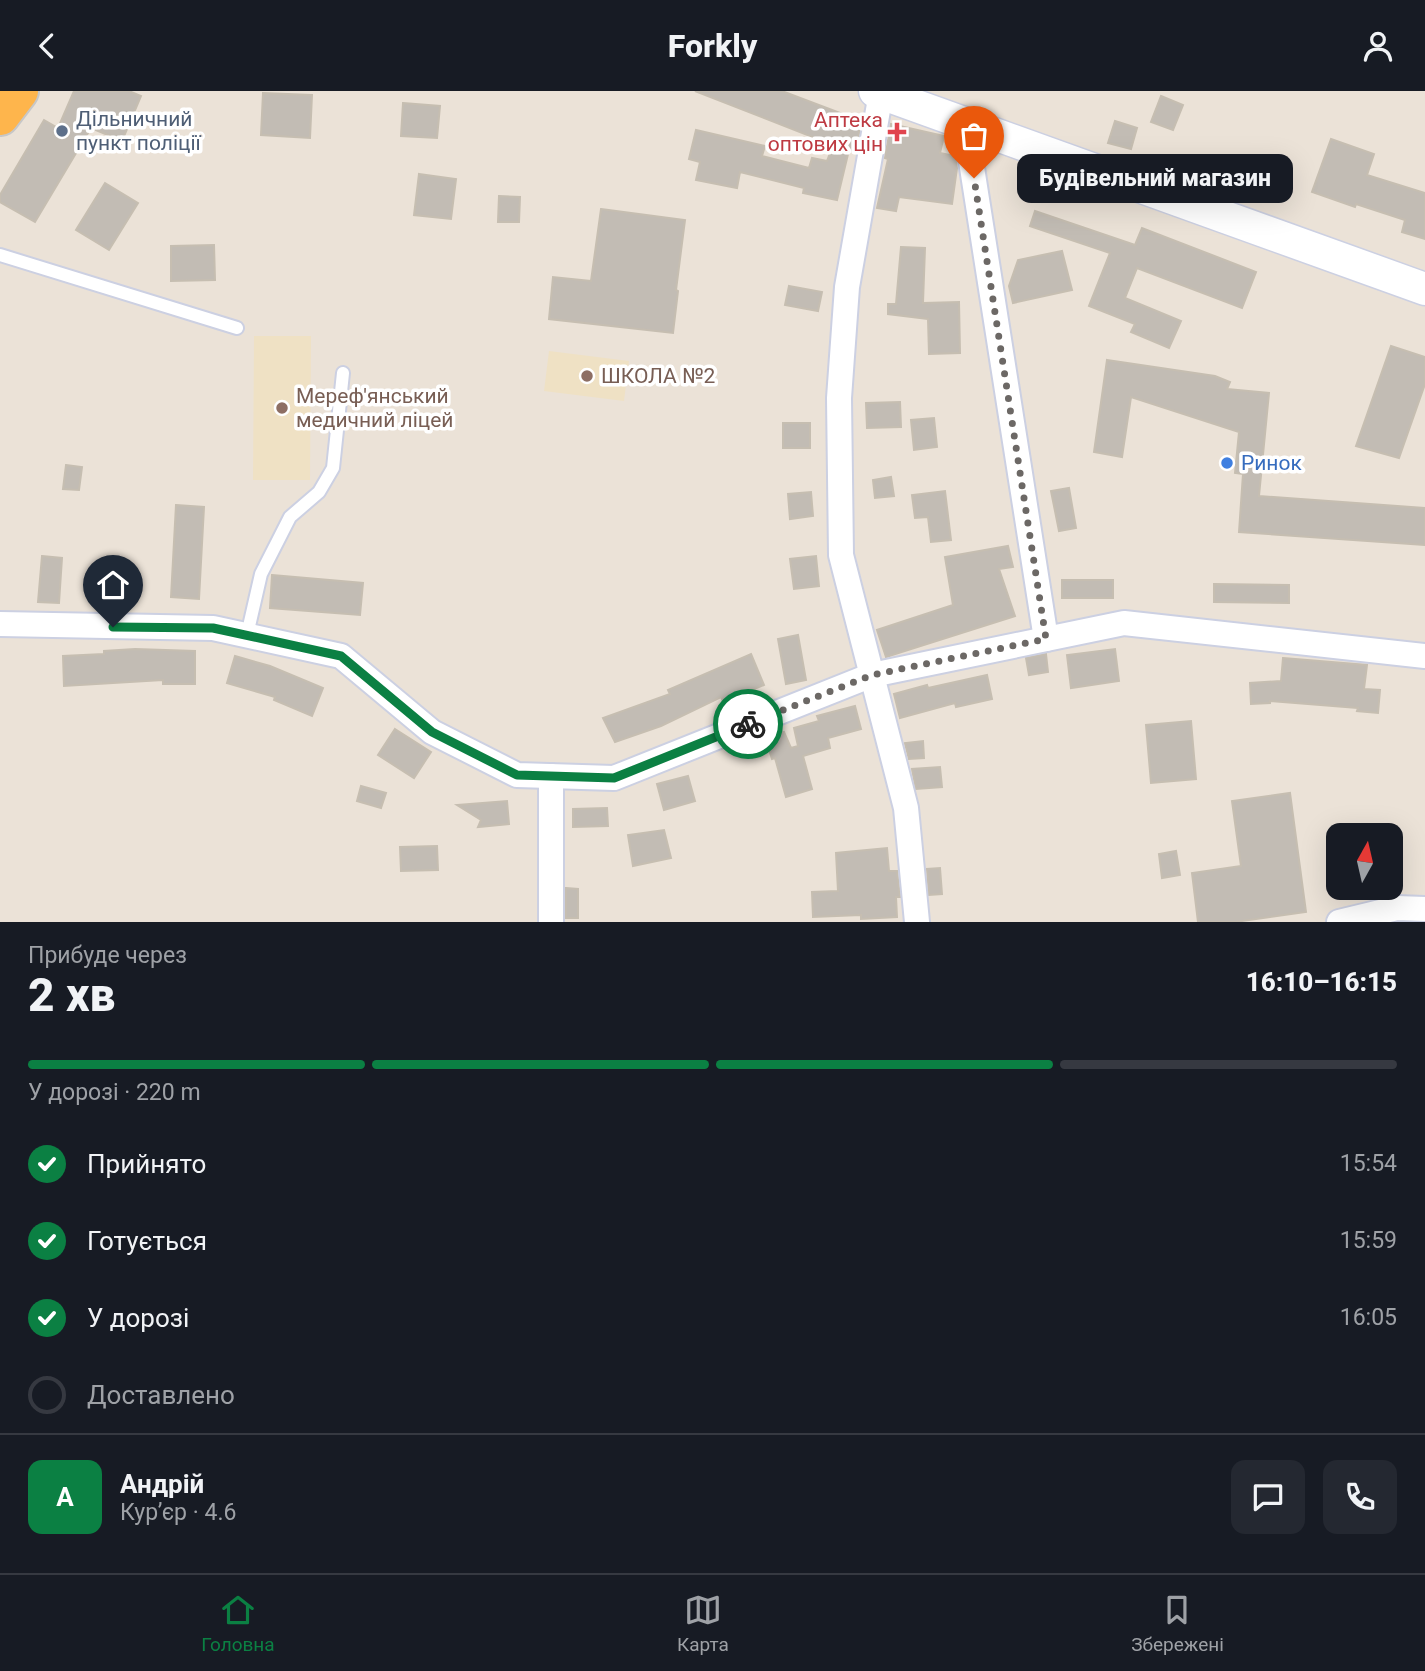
<!DOCTYPE html>
<html lang="uk">
<meta charset="utf-8">
<style>
:root{--surface:#171b24;--page:#242831;--text:#f1f3f6;--muted:#9ea1a6;--line:#363941;--accent:#0b8043}
body{margin:0;font-family:Roboto,sans-serif;background:var(--page);color:var(--text);height:100vh;display:flex;flex-direction:column;font-size:26px;white-space:nowrap}
*{box-sizing:border-box;margin:0}
p{font-size:23px;color:var(--muted)}
.icon{flex:none;width:38px;height:38px;fill:none;stroke:currentColor;stroke-width:2;stroke-linecap:round;stroke-linejoin:round}
.map{position:relative;height:831px;overflow:hidden}
.drawer{display:flex;flex-direction:column;background:var(--surface);flex:1}
.drawer>*{flex:none}
.needle{width:46px;rotate:8deg}
.fabs{position:absolute;left:1326px;top:732px;display:grid;gap:14px}
.fabs a{display:grid;place-items:center;width:77px;height:77px;border-radius:14px;background:var(--surface);box-shadow:0 7px 28px #0002;font-size:35px}
.pin{position:absolute;display:grid;place-items:center;width:60px;height:60px;color:#fff;margin:-72px -30px;border-radius:50% 50% 50% 0;rotate:-45deg;box-shadow:0 0 7px #0007}
.pin .icon{rotate:45deg}
.courier{position:absolute;display:grid;place-items:center;width:70px;height:70px;margin:-35px;border:5px solid #0b8043;border-radius:50%;background:#fff;color:#222;box-shadow:0 2px 9px #0007}
.bubble{position:absolute;height:49px;border-radius:14px;background:var(--surface);box-shadow:0 7px 28px #0002;font-size:23px;font-weight:800;line-height:49px;text-align:center}
.headline em{font-style:normal;font-weight:800}
.headline div{display:flex;flex-direction:column-reverse}
.headline{display:flex;align-items:center;justify-content:space-between;height:119px;padding:0 28px}
h1{font-size:46px;font-weight:800;line-height:52px}
.bar{display:grid;grid-template-columns:repeat(4,1fr);gap:10px 7px;align-content:center;height:84px;padding:0 28px}
.bar i{height:9px;border-radius:5px;background:var(--line)}
.bar .selected{background:var(--accent)}
.bar p{grid-column:span 4}
.line{display:flex;align-items:center;gap:18px;padding:0 28px;border-top:2px solid var(--line)}
.line div{flex:1}
.round{display:grid;place-items:center;flex:none;width:74px;height:74px;border-radius:14px;background:var(--page)}
ol{padding:0 28px;list-style:none}
li{display:flex;align-items:center;gap:21px;height:77px}
li p{margin-inline-start:auto}
li .icon{padding:7px;border-radius:50%;background:var(--accent);color:#fff;stroke-width:4}
li:last-child{color:var(--muted)}
li i{width:38px;height:38px;border:4px solid var(--line);border-radius:50%}
header{display:flex;justify-content:space-between;align-items:center;height:91px;padding:0 28px;background:var(--surface);font-size:32px;font-weight:800}
.tab-bar{display:flex;justify-content:space-around;align-items:center;height:98px;border-top:2px solid var(--line);background:var(--surface);font-size:19px;color:var(--muted)}
.tab-bar a{display:grid;justify-items:center;gap:4px}
.tab-bar .selected{color:var(--accent)}
.map>svg:first-child{display:block}
.education{fill:#efe1c4}
.building{fill:#c2bcb4;stroke:#c6beb1;stroke-width:2}
.lines{fill:none;stroke-linecap:round;stroke-linejoin:round}
.service-casing{stroke:#ccd0e2;stroke-width:16}
.minor-casing{stroke:#ccd0e2;stroke-width:28}
.tertiary-casing{stroke:#ccd0e2;stroke-width:35}
.trunk-casing{stroke:#c7c7c7;stroke-width:42}
.service{stroke:#fff;stroke-width:12}
.minor{stroke:#fff;stroke-width:24}
.tertiary{stroke:#fff;stroke-width:32}
.trunk{stroke:#feb54c;stroke-width:38}
.done{stroke:#6c6865;stroke-width:7;stroke-dasharray:0 12.6}
.route{stroke:#0b8043;stroke-width:9}
.service-dot{fill:#5c6f8a;stroke:#fff;stroke-width:2.5}
.health-dot{fill:#e0444e;stroke:#fff;stroke-width:2.5}
.education-dot{fill:#8d6e63;stroke:#fff;stroke-width:2.5}
.shop-dot{fill:#3f7fe0;stroke:#fff;stroke-width:2.5}
.labels{text-anchor:middle;dominant-baseline:central;stroke-width:7;stroke-linejoin:round;paint-order:stroke}
.service-label{font-size:21px;fill:#4e5e75;stroke:#fff;text-anchor:start}
.health-label{font-size:21px;fill:#be3a42;stroke:#fff;text-anchor:end}
.education-label{font-size:21px;fill:#785e54;stroke:#fff;text-anchor:start}
.shop-label{font-size:21px;fill:#366cbe;stroke:#fff;text-anchor:start}
</style>
<header><svg class="icon" aria-label="back" viewBox="0 0 24 24"><path d="M15 5l-7 7 7 7"/></svg>Forkly<svg class="icon" aria-label="person" viewBox="0 0 24 24"><circle cx="12" cy="8" r="4"/><path d="M4 21q1-7 8-7t8 7"/></svg></header>
<div class="map">
<svg width="1425" height="831" viewBox="0 0 1425 831">
<rect width="100%" height="100%" fill="#ebe2d7"/>
<g class="education">
<path d="M254,245H311L310,389H253Z"/>
<path d="M549,260L629,270L624,310L544,300Z"/>
</g>
<g class="building">
<path d="M74,0H129L141,5L122,50L91,37L35,131L0,111V104L44,29L58,37Z"/>
<path d="M695,0H782L861,30L856,60L849,59L837,109L803,102L804,97L740,81L737,97L696,89L700,71L689,68L696,39L765,55L762,65L809,77L812,67L827,70L833,54Z"/>
<path d="M263,2L312,4L310,47L261,44Z"/>
<path d="M1161,5L1183,14L1173,39L1151,31Z"/>
<path d="M403,12L440,15L437,47L401,45Z"/>
<path d="M1115,30L1137,37L1131,58L1108,52Z"/>
<path d="M891,33L944,45L940,62L955,65L957,77L952,113L899,106L896,120L877,117L888,68L885,67Z"/>
<path d="M1331,48L1374,63L1367,84L1425,102V148L1402,141L1405,129L1356,113L1355,116L1312,101Z"/>
<path d="M419,83L456,88L451,128L414,124Z"/>
<path d="M105,92L138,112L109,159L76,139Z"/>
<path d="M499,105L520,106L519,131H498Z"/>
<path d="M601,118L685,129L676,199L678,200L673,242L549,228L553,186L591,190Z"/>
<path d="M1035,120L1135,154L1142,137L1256,181L1242,217L1137,177L1125,207L1181,230L1169,257L1131,241L1135,233L1089,215L1110,162L1030,135Z"/>
<path d="M214,154L215,189L171,190V155Z"/>
<path d="M901,156L925,157L923,212L959,211L960,262L929,263L928,228L888,223V213H896Z"/>
<path d="M1062,160L1072,199L1013,212L1009,195L1018,169Z"/>
<path d="M789,195L822,201L818,220L785,214Z"/>
<path d="M1391,255L1425,266V293L1399,367L1356,355Z"/>
<path d="M1107,269L1215,285L1230,291L1227,298L1269,302L1259,405L1425,417V454L1239,441L1243,383L1235,382L1239,341L1131,306L1122,366L1094,361Z"/>
<path d="M900,311L901,336L867,337L866,312Z"/>
<path d="M934,327L937,356L914,359L911,329Z"/>
<rect x="783" y="332" width="27" height="25"/>
<path d="M66,374L82,376L79,399L63,398Z"/>
<path d="M891,386L894,405L875,407L873,389Z"/>
<path d="M1069,397L1076,437L1059,440L1051,400Z"/>
<path d="M945,400L951,449L931,451L928,426L915,427L912,404Z"/>
<path d="M811,401L813,425L790,428L788,403Z"/>
<path d="M176,414L204,416L199,508L171,506Z"/>
<path d="M1008,455L1013,476L999,478L1015,525L886,566L877,539L953,514L945,466Z"/>
<path d="M42,465L62,467L59,512L38,511Z"/>
<path d="M816,465L819,495L794,498L790,468Z"/>
<path d="M272,484L363,492L360,524L270,517Z"/>
<rect x="1062" y="489" width="51" height="18"/>
<path d="M1214,493L1289,494V512L1214,511Z"/>
<path d="M798,544L806,589L786,593L778,548Z"/>
<path d="M135,558L195,560V593H163V589L64,595L63,565L104,563V560Z"/>
<path d="M1115,558L1119,590L1071,597L1067,564Z"/>
<path d="M751,563L764,594L723,611L721,606L661,635L615,651L603,627L670,603L668,599Z"/>
<path d="M1046,563L1048,581L1029,584L1026,567Z"/>
<path d="M235,565L270,575L323,597L312,625L274,609L275,606L227,592Z"/>
<path d="M1283,567L1367,574L1364,598L1380,599L1378,622L1357,620L1358,617L1270,610V612L1251,613L1250,592L1281,590Z"/>
<path d="M987,584L992,608L956,616L955,612L900,627L894,603L927,594L928,597Z"/>
<path d="M855,615L861,638L828,647L830,657L803,665L812,698L786,706L775,667L772,668L765,646L784,641L791,657L798,655L794,637L819,630L817,625Z"/>
<path d="M1191,630L1196,688L1151,692L1146,634Z"/>
<path d="M395,638L431,661L414,687L378,664Z"/>
<path d="M923,650L924,667L909,668L905,652Z"/>
<path d="M940,676L942,696L916,698L912,678Z"/>
<path d="M688,685L695,710L664,719L657,693Z"/>
<path d="M361,695L386,702L381,717L357,710Z"/>
<path d="M1290,702L1306,821L1235,831H1198L1192,782L1241,775L1232,710Z"/>
<path d="M507,710L509,733L478,736L481,729L457,714Z"/>
<path d="M607,717L608,735L573,736V718Z"/>
<path d="M664,739L671,767L633,775L628,744Z"/>
<path d="M437,755L438,779L401,780L400,756Z"/>
<path d="M887,757L889,780H897L900,806H896L897,826L861,828V824L813,826L812,801L838,800L836,762Z"/>
<path d="M1176,760L1180,784L1162,787L1159,763Z"/>
<path d="M940,777L942,803L929,804L927,778Z"/>
<path d="M566,797L578,798V827H566Z"/>
</g>
<g class="lines">
<defs>
<g id="service">
<path d="M0,164L237,237"/>
<path d="M247,544L261,483L290,426L319,401L333,377L343,282"/>
</g>
<g id="minor">
<path d="M881,2L847,196L839,307L841,464L906,717L917,831"/>
<path d="M965,32L1046,548"/>
<path d="M0,533L213,537L341,565L432,641L517,684L614,687L872,584L1124,532L1425,565"/>
<path d="M551,831V685"/>
<path d="M1339,831L1397,817L1425,818"/>
</g>
<path id="tertiary" d="M875,0L1425,198"/>
<path id="trunk" d="M0,25L19,0"/>
</defs>
<use href="#service" class="service-casing"/>
<use href="#minor" class="minor-casing"/>
<use href="#tertiary" class="tertiary-casing"/>
<use href="#trunk" class="trunk-casing"/>
<use href="#service" class="service"/>
<use href="#minor" class="minor"/>
<use href="#tertiary" class="tertiary"/>
<use href="#trunk" class="trunk"/>
</g>
<g class="lines">
<path class="done" d="M748,633L872,584L1046,548L974,87"/>
<path class="route" d="M113,536L213,537L341,565L432,641L517,684L614,687L748,633"/>
</g>
<circle class="service-dot" cx="62" cy="40" r="7"/>
<path class="health-dot" d="M893.5 30.5h7v7h7v7h-7v7h-7v-7h-7v-7h7z"/>
<g class="education-dot">
<circle cx="587" cy="285" r="7"/>
<circle cx="282" cy="317" r="7"/>
</g>
<circle class="shop-dot" cx="1227" cy="372" r="7"/>
<g class="labels">
<g class="service-label">
<text x="76" y="28">Дільничний<tspan x="76" dy="24">пункт поліції</tspan></text>
</g>
<g class="health-label">
<text x="883" y="29">Аптека<tspan x="883" dy="24">оптових цін</tspan></text>
</g>
<g class="education-label">
<text x="601" y="285">ШКОЛА №2</text>
<text x="296" y="305">Мереф'янський<tspan x="296" dy="24">медичний ліцей</tspan></text>
</g>
<g class="shop-label">
<text x="1241" y="372">Ринок</text>
</g>
</g>
</svg>
<div class="fabs">
<a><svg class="needle" viewBox="-14 -14 28 28"><path d="M0-13l5 13h-10z" fill="#e53935"/><path d="M0 13l5-13h-10z" fill="#9ea1a6"/></svg></a>
</div>
<div class="pin" style="left:974px;top:87px;background:#ea580c"><svg class="icon" aria-label="bag" viewBox="0 0 24 24"><path d="M5 8h14l-1 12H6zM9 8a3 3 0 0 1 6 0"/></svg></div>
<div class="pin" style="left:113px;top:536px;background:#1f2937"><svg class="icon" aria-label="home" viewBox="0 0 24 24"><path d="M3 11l9-7 9 7M6 9v11h12V9"/></svg></div>
<div class="courier" style="left:748px;top:633px"><svg class="icon" aria-label="bike" viewBox="0 0 24 24"><circle cx="6" cy="16" r="4"/><circle cx="18" cy="16" r="4"/><path d="M6 16l4-8h5l3 8M10 8l3 8H6M13 5h3"/></svg></div>
<div class="bubble" style="left:1017px;top:63px;width:276px">Будівельний магазин</div>
</div>
<section class="drawer">
<div class="headline"><div><h1>2 хв</h1><p>Прибуде через</p></div><em>16:10–16:15</em></div>
<div class="bar"><i class="selected"></i><i class="selected"></i><i class="selected"></i><i></i><p>У дорозі · 220 m</p></div>
<ol>
<li><svg class="icon" aria-label="check" viewBox="0 0 24 24"><path d="M5 12l5 5 9-10"/></svg>Прийнято<p>15:54</p></li>
<li><svg class="icon" aria-label="check" viewBox="0 0 24 24"><path d="M5 12l5 5 9-10"/></svg>Готується<p>15:59</p></li>
<li><svg class="icon" aria-label="check" viewBox="0 0 24 24"><path d="M5 12l5 5 9-10"/></svg>У дорозі<p>16:05</p></li>
<li><i></i>Доставлено</li>
</ol>
<div class="line" style="height:126px"><b class="round" style="background:var(--accent);color:#fff">А</b><div><b>Андрій</b><p>Кур’єр · 4.6</p></div><a class="round"><svg class="icon" aria-label="chat" viewBox="0 0 24 24"><path d="M4 5h16v11H9l-5 4z"/></svg></a><a class="round"><svg class="icon" aria-label="phone" viewBox="0 0 24 24"><path d="M5 4h4l2 5-3 2q2 4 5 5l2-3 5 2v4C11 20 4 13 5 4z"/></svg></a></div>
</section>
<nav class="tab-bar">
<a class="selected"><svg class="icon" aria-label="home" viewBox="0 0 24 24"><path d="M3 11l9-7 9 7M6 9v11h12V9"/></svg>Головна</a>
<a><svg class="icon" aria-label="map" viewBox="0 0 24 24"><path d="M3 6l6-2 6 2 6-2v14l-6 2-6-2-6 2zM9 4v14M15 6v14"/></svg>Карта</a>
<a><svg class="icon" aria-label="saved" viewBox="0 0 24 24"><path d="M7 4h10v16l-5-4-5 4z"/></svg>Збережені</a>
</nav>
